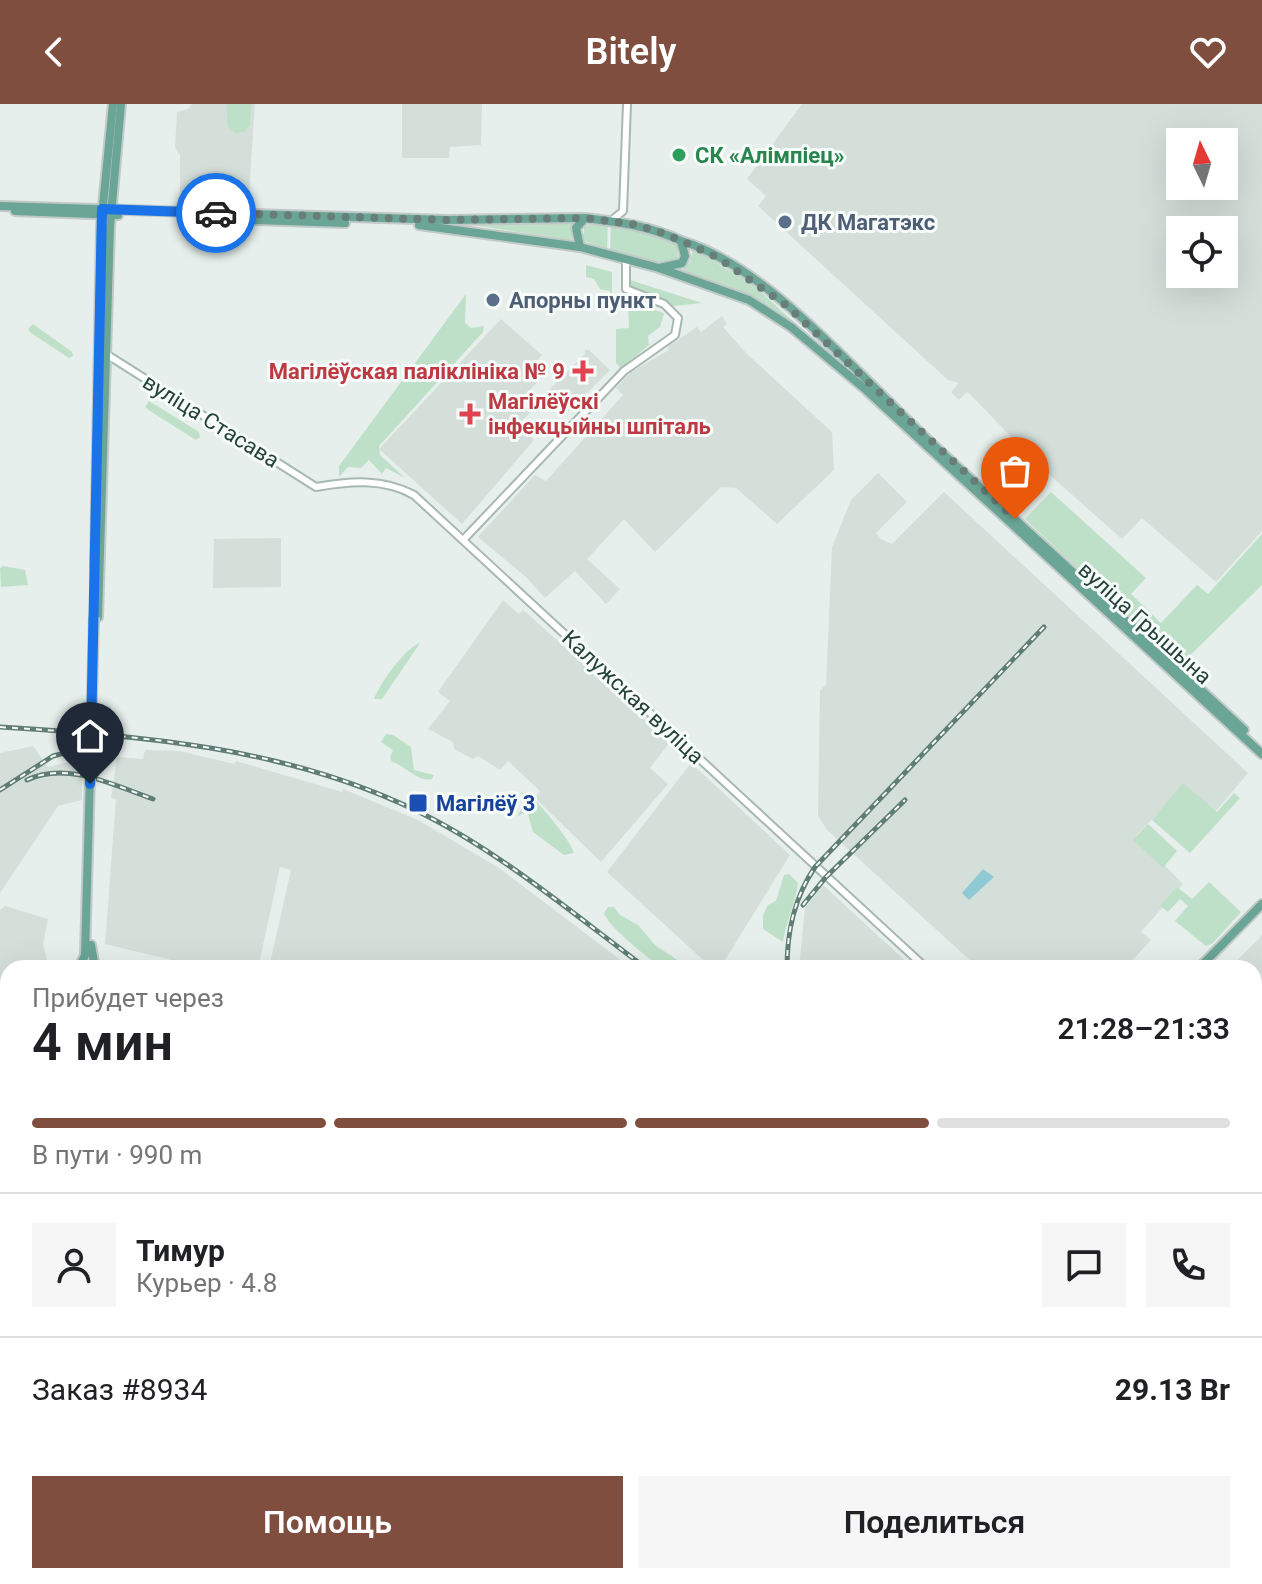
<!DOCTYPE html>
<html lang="ru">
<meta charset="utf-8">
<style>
:root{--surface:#fff;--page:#f6f6f6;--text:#202124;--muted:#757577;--line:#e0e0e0;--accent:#7f4e3f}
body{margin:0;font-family:Roboto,sans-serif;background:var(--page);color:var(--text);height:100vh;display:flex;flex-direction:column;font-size:30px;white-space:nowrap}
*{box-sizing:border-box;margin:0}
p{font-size:26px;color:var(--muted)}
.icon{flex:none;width:44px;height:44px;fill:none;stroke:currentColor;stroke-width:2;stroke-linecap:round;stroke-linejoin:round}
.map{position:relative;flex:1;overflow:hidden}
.drawer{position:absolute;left:0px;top:856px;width:1262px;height:624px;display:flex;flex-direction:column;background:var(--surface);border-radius:24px 24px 0 0;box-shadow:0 8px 32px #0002}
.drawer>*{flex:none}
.needle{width:52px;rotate:355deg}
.fabs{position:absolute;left:1166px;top:24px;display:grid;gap:16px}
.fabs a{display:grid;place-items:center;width:72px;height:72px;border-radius:0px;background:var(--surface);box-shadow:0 8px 32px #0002;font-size:40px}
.pin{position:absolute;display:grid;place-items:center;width:68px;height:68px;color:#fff;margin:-82px -34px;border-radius:50% 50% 50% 0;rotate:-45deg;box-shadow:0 0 8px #0007}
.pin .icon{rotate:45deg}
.courier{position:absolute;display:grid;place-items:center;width:80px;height:80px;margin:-40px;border:6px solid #1a73e8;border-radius:50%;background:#fff;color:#222;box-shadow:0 2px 10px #0007}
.summary em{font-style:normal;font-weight:600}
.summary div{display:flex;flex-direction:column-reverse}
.summary{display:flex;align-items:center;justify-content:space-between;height:136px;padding:0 32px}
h1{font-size:52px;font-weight:600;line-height:60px}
.bar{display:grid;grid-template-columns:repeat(4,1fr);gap:12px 8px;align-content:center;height:96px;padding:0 32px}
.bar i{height:10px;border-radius:6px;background:var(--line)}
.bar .selected{background:var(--accent)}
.bar p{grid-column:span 4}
.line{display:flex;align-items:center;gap:20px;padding:0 32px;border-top:2px solid var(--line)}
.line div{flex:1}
.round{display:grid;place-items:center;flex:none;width:84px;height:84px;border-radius:0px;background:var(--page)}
.action{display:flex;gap:16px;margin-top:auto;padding:16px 32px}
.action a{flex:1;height:92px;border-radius:0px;background:var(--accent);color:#fff;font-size:32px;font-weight:600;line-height:92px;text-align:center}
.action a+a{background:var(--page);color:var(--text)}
header{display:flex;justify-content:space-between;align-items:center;height:104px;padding:0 32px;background:var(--accent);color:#fff;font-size:36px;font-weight:600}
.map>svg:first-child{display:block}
.built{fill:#d4dfda;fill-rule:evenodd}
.green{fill:#bfe0c8}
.water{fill:#8ec9d4}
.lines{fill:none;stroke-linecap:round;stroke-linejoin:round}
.stream{stroke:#8ec9d4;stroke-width:2}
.minor-casing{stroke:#a8b8b2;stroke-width:10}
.major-casing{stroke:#c2cac8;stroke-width:12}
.minor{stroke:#fff;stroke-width:6}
.major{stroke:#6aa596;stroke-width:8}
.rail-casing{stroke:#5f7d75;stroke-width:5}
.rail{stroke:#f7fbf9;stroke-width:2;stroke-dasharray:6;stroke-linecap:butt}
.major-bridge-casing{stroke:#c2cac8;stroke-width:12;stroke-linecap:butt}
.major-bridge{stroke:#6aa596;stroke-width:8}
.done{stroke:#687f78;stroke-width:8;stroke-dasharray:0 14.4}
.route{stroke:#1a73e8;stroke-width:10}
.leisure-dot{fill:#2e9e5b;stroke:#f7fbf9;stroke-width:3}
.service-dot{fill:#5c6f8a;stroke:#f7fbf9;stroke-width:3}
.health-dot{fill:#e0444e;stroke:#f7fbf9;stroke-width:3}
.transit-dot{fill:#1a4fb4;stroke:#f7fbf9;stroke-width:3}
.labels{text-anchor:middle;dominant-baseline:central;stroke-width:6;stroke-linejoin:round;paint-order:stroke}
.leisure-label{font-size:22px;font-weight:bold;fill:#27864d;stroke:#f7fbf9;text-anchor:start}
.service-label{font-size:22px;font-weight:bold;fill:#4e5e75;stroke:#f7fbf9;text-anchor:start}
.health-label{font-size:22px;font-weight:bold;fill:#be3a42;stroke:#f7fbf9;text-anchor:end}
.street-label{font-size:22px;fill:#24423a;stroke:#f7fbf9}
.transit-label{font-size:22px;font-weight:bold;fill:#164399;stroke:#f7fbf9;text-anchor:start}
</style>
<header><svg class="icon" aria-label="back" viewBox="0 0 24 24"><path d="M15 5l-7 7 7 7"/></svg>Bitely<svg class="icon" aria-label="heart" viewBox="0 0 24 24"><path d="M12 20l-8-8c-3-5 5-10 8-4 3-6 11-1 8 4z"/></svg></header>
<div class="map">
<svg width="1262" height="1480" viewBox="0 0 1262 1480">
<rect width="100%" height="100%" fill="#e6efeb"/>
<g class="built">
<path d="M192,0H255L249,90L180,88V51L175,43L177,8L188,5Z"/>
<path d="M402,0H482L481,41L450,43L449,54H402Z"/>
<path d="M802,0H1262V427L1216,478L1142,414L1122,435L1035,358L970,290L967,288L959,296L951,288L959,279L948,276L758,102L766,92L747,75ZM1180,38H1224V82H1180ZM1180,126H1224V170H1180Z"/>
<path d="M722,212L727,220L723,223L747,250L832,328L834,366L777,420L736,384L721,383L655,448L624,415L587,455L620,485L606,500L575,467L545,494L526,473L478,433L535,371L546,377L623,291L616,284L631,268L669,246L667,243L697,223L701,228Z"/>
<path d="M501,215L542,251L536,258L547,268L527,289L539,299L519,320L534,336L462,420L379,345Z"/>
<path d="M585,246H589L610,266L567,309L546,289L585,250Z"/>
<path d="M878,369L907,398L876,429L881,435L892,440L944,388L1248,669L1210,714L1181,685L1136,732L1183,780L1141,828L1151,836L1125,864H969L973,859L827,726L818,712L820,586L826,581L832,443L851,396Z"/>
<path d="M281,434V483L213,484L214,435Z"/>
<path d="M503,496L519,510L523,506L530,512L670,638L650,664L668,680L601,758L535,694L540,687L508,657L500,666L478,652L473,655L454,645L453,638L428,625L450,597L438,588Z"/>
<path d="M33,642L48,663L77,656L82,673V696L58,702L0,789V649Z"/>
<path d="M145,646L180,647L234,660L236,657L342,688L343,685L418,716L499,764L631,864H269L291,766L280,763L258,864H205L105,840L116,695L111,694L117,653L143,655Z"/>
<path d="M691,659L790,751L720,864H712L607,768Z"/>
<path d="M823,781L913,864H799L805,804Z"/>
<path d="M5,802L48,815L43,840L49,864H8V1370H0V806Z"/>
<path d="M1262,831V921L1254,914V864H1230Z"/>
<path d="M1262,1104V1263L1254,1255V1112Z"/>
<path d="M1254,1435L1262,1446V1480H999L1002,1472H1254Z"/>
<path d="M33,1472H158L157,1480H33Z"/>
</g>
<g class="green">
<path d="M226,0H251L250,21L244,28L235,29L228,23Z"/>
<path d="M575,117L571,136L466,120Z"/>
<path d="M608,118L607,145L584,137V122Z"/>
<path d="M611,119L672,137L677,141L678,157L664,161L610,146Z"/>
<path d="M693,145L751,179L807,230L767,200L682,167L690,158Z"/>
<path d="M586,161L612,168V198L610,187L600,185L594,175L586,173Z"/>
<path d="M627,175L702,199L674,202L631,188L627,184Z"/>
<path d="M466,190L465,219L471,224L484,222L483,228L379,342L380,351L405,374L386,364L382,370L369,356L361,364L348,363L339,373V362Z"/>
<path d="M628,198L664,209L660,223L648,232L649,241L621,265L616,259V225L629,224Z"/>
<path d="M33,220L72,248L73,252L69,254L31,229L28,225Z"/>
<path d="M149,297L199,328L200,333L196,336L150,307L145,303Z"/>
<path d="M1051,388L1146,474L1131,490L1161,519L1197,481L1208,490L1262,430V481L1180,561L1025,415Z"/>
<path d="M3,462L25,466L28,481L1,483L0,464Z"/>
<path d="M420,539L382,595H374C380,579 405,544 420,539Z"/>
<path d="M386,630L393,631L411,643L414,666L434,671L432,675C417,678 406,662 392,658L390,653L393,646L381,638Z"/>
<path d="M1183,679L1217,708L1234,689L1240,694L1190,749L1152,716Z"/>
<path d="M526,688C535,693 574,741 574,749L564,751L533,728L527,707L517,713L524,699L522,689Z"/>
<path d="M1148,720L1177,747L1163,764L1133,736Z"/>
<path d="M789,770L798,779C796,798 786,818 783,838L763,825V811L768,801L776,797L784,771Z"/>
<path d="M1209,778L1241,808L1213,839L1206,842L1175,817L1188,802L1180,795L1168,808L1160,802L1177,783L1192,795Z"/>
<path d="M608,803H614L620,811L638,821L655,841L689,864C681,864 670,866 663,863C650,857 607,821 604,809Z"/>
<path d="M1254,1313L1262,1321V1364L1254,1353Z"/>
<path d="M335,1472H448L456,1480H326Z"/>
</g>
<path class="water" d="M983,765L994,773L969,796L962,789Z"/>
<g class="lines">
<g class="stream">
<path d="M173,1480L175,1472"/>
<path d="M342,1480L347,1472"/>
</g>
<defs>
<g id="minor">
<path d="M611,117L623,107L627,0"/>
<path d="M106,250L316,383C350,377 383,374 414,391L926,864"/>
<path d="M464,435L624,267L675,231L678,214L664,200L626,185V155"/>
</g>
<g id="major">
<path d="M0,102L448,116L585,114"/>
<path d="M15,107L118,111"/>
<path d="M585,114C619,118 650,122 681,137L685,152L682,159L659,164L580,143L576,124Z"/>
<path d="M255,116L345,119"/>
<path d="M419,121L580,143"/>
<path d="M681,137C769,162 862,276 930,338C1035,434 1140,529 1244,626"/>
<path d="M659,164L749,196L791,223L865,285L1262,650"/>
<path d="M95,462L101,122L113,0"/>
<path d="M98,513L110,122L121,0"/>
<path d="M91,841L95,864"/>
<path d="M79,864L85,851L89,708"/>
<path d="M1199,864L1262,800"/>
<path d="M0,1380H8"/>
<path d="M529,1472L539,1480"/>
<path d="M743,1472L749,1480"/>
<path d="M753,1472L759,1480"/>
<path d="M13,1480V1472"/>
<path d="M606,1480L614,1472"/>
<path d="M616,1480L624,1472"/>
</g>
</defs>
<use href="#minor" class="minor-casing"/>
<use href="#major" class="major-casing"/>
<use href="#minor" class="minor"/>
<use href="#major" class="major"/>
<defs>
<g id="rail">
<path d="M0,623C143,632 284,643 415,706C498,746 572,809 646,864"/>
<path d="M27,676C67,657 113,681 153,695"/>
<path d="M0,686L53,652L108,638"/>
<path d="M803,801L826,773L905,696"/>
<path d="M787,864C787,827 794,794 815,763L1044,523"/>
<path d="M0,944L8,954"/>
<path d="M1254,1379L1262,1389"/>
<path d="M1119,1472L1125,1480"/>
</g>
</defs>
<use href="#rail" class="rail-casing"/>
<use href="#rail" class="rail"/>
<defs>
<path id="major-bridge" d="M89,708L94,513"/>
</defs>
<use href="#major-bridge" class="major-bridge-casing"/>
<use href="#major-bridge" class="major-bridge"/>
</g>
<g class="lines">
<path class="done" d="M216,109L448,116L585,114L632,120L666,130L717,153L787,202L1015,415"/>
<path class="route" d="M90,680L102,105L216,109"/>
</g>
<circle class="leisure-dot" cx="679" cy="51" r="8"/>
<g class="service-dot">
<circle cx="785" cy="118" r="8"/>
<circle cx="493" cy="196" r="8"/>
</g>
<g class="health-dot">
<path d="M579 255h8v8h8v8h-8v8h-8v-8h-8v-8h8z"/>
<path d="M466 298h8v8h8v8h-8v8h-8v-8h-8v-8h8z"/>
</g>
<rect class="transit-dot" x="408" y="689" width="20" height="20" rx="4"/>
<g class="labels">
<g class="leisure-label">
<text x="695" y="51">СК «Алімпіец»</text>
</g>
<g class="service-label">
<text x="801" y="118">ДК Магатэкс</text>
<text x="509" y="196">Апорны пункт</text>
</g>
<g class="health-label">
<text x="565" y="267">Магілёўская паліклініка № 9</text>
<text x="488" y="297" text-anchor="start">Магілёўскі<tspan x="488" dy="25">інфекцыйны шпіталь</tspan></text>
</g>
<g class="street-label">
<text transform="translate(211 317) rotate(32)">вуліца Стасава</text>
<text transform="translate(1145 519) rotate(42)">вуліца Грышына</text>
<text transform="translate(633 593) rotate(43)">Калужская вуліца</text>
</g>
<g class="transit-label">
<text x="436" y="699">Магілёў 3</text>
</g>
</g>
</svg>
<div class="fabs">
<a><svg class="needle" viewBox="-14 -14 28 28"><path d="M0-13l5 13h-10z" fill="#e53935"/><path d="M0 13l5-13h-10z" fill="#757577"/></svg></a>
<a><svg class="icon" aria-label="locate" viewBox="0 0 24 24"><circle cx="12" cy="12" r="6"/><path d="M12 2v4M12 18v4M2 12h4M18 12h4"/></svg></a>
</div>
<div class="pin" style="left:1015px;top:415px;background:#ea580c"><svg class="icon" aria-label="bag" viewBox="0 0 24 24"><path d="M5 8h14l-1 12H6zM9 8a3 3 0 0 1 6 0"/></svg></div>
<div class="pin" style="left:90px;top:680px;background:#1f2937"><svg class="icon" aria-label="home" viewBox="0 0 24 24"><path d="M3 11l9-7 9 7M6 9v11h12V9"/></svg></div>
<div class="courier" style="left:216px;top:109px"><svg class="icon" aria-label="car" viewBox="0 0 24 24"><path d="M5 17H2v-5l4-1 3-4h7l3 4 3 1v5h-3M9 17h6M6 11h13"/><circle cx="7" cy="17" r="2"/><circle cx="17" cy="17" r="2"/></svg></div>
<section class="drawer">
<div class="summary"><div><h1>4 мин</h1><p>Прибудет через</p></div><em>21:28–21:33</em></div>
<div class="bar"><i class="selected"></i><i class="selected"></i><i class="selected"></i><i></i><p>В пути · 990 m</p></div>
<div class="line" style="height:144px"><a class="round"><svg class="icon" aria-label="person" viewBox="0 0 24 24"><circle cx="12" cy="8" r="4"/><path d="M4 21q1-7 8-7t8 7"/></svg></a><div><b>Тимур</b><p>Курьер · 4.8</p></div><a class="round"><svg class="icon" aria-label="chat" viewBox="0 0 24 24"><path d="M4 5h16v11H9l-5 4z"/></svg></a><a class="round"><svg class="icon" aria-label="phone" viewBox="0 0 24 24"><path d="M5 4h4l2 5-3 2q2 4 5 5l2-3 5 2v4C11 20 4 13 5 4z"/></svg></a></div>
<div class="line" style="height:104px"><div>Заказ #8934</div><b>29.13 Br</b></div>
<div class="action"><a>Помощь</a><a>Поделиться</a></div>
</section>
</div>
